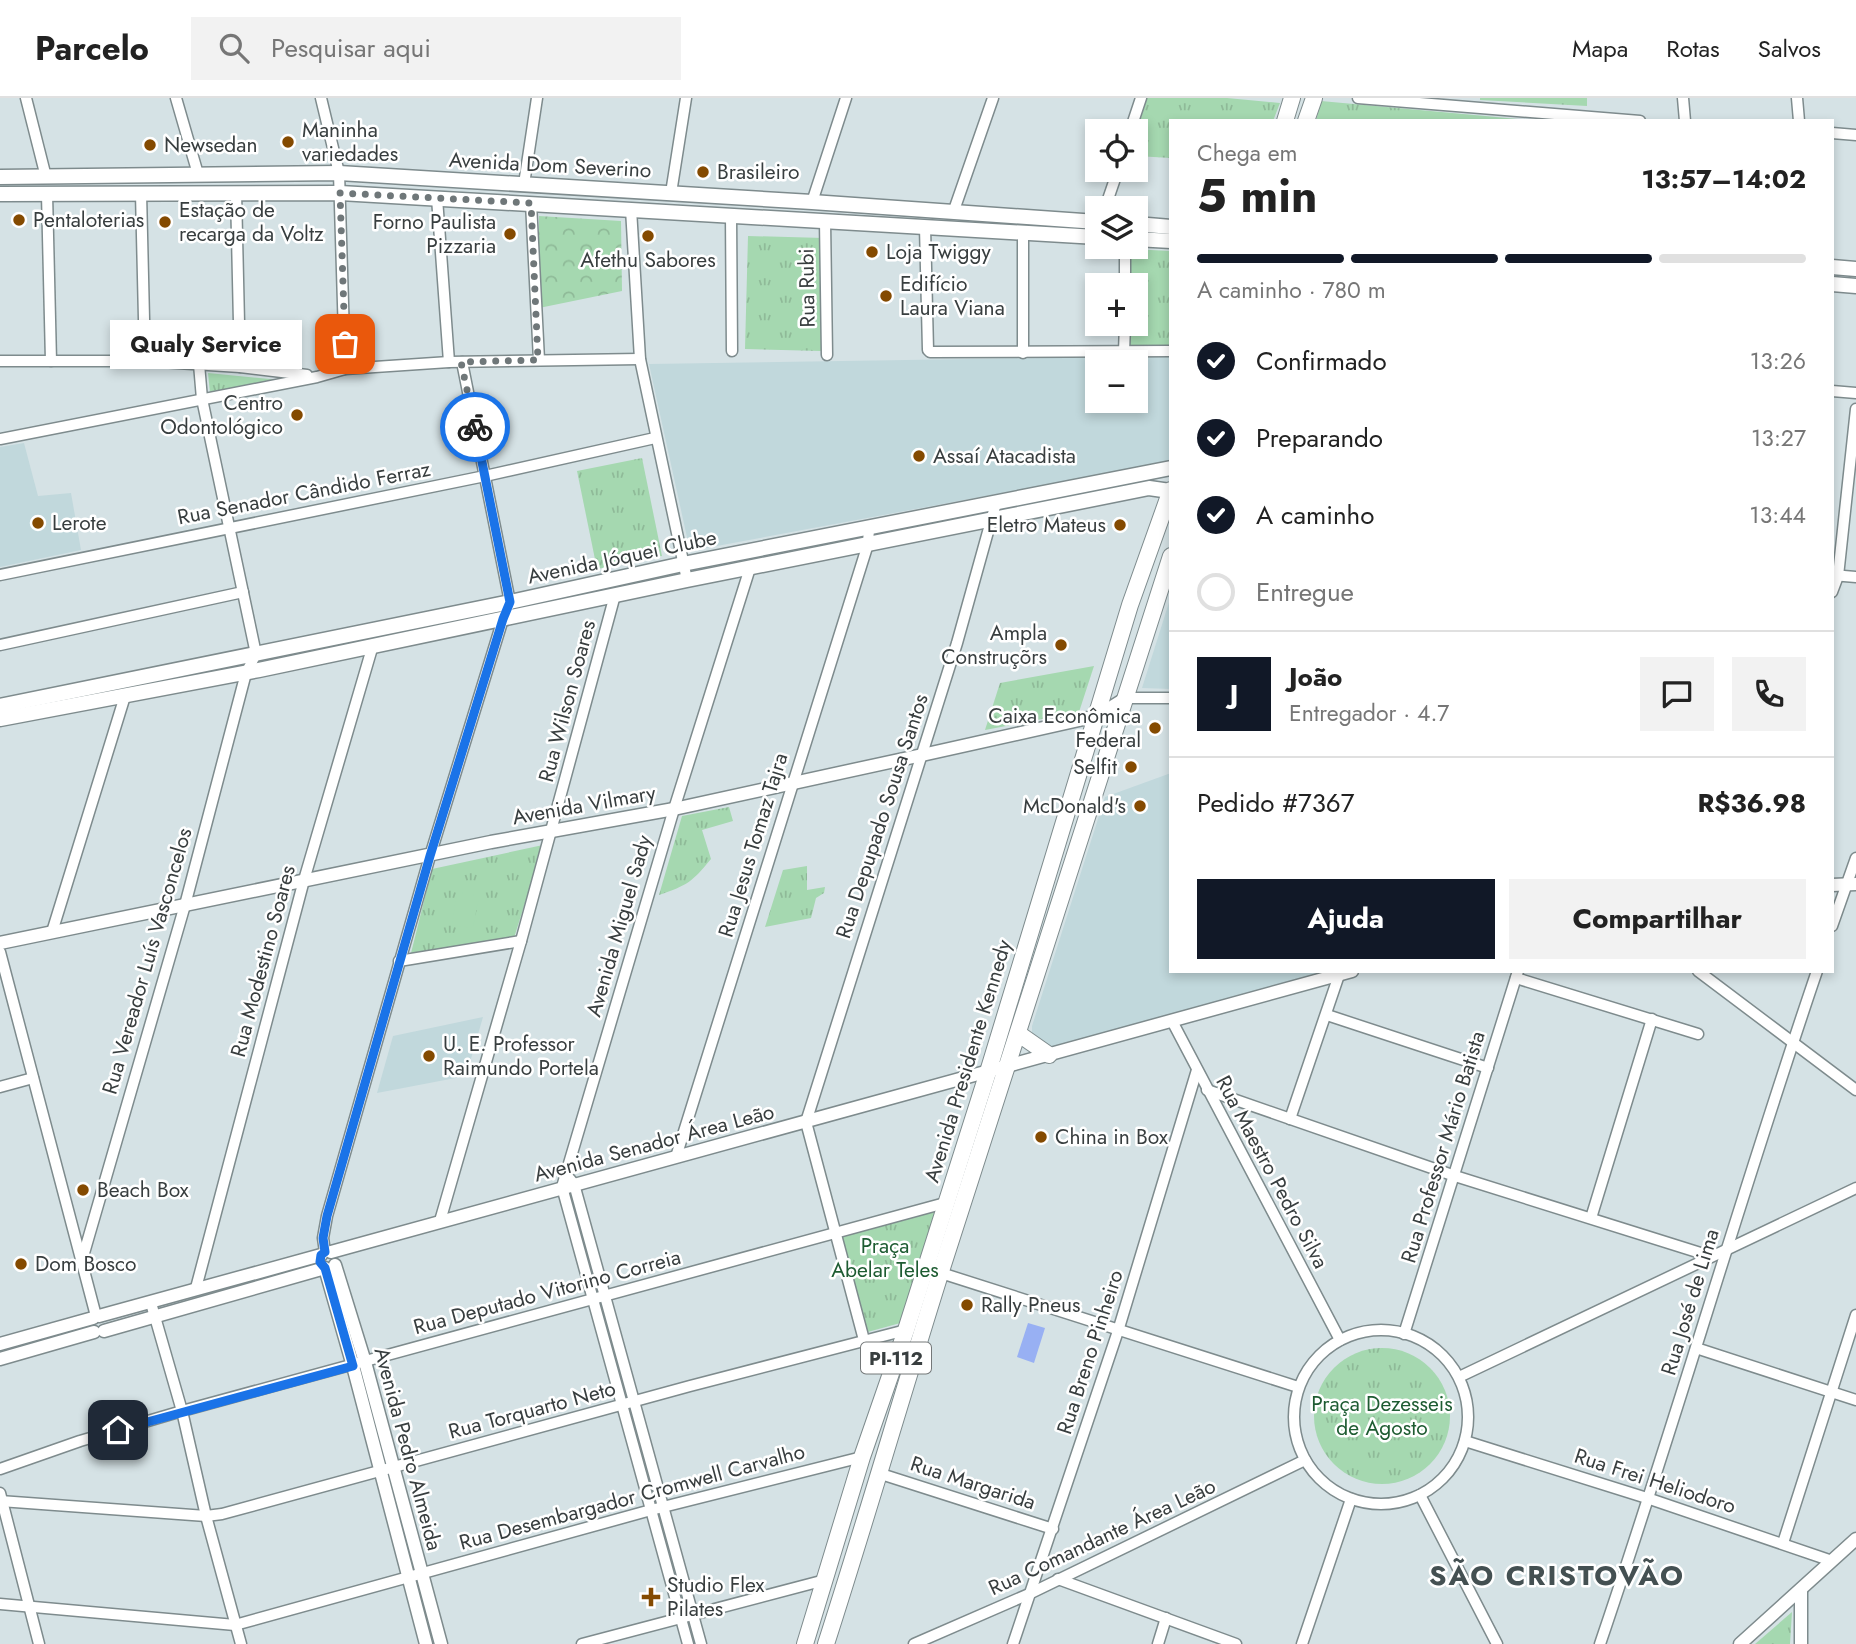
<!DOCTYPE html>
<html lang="pt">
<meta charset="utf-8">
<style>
:root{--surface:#fff;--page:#f2f2f2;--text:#222;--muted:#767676;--line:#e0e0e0;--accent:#111827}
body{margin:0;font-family:Jost,sans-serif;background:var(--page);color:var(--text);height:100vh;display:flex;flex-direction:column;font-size:26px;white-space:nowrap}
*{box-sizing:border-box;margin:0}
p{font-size:23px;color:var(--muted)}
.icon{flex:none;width:38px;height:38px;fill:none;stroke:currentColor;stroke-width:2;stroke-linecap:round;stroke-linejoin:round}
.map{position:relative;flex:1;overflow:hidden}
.details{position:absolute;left:1169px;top:21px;width:665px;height:854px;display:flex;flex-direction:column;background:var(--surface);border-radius:0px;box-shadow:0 4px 10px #0003}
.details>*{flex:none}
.controls{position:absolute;left:1085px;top:21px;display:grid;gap:14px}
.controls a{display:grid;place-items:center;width:63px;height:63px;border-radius:0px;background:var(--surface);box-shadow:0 4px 10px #0003;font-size:35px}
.pin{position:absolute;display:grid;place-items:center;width:60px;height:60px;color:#fff;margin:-30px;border-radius:14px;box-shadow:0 4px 10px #0006}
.courier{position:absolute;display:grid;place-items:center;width:70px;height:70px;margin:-35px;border:5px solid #1a73e8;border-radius:50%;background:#fff;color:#222;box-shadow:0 2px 9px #0007}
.bubble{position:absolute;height:49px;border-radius:0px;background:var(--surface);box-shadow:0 4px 10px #0003;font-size:23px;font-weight:700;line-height:49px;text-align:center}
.headline em{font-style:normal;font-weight:700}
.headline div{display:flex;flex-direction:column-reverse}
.headline{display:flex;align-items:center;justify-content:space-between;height:119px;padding:0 28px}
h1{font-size:46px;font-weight:700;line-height:52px}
.bar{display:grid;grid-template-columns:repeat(4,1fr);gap:10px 7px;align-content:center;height:84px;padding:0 28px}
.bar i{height:9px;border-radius:5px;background:var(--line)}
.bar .active{background:var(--accent)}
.bar p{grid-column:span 4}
.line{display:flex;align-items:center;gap:18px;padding:0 28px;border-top:2px solid var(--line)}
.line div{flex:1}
.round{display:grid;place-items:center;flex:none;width:74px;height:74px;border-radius:0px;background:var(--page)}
ol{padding:0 28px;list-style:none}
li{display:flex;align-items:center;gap:21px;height:77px}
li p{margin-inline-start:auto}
li .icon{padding:7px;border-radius:50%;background:var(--accent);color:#fff;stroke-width:4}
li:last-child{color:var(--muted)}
li i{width:38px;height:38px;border:4px solid var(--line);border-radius:50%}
.primary-button{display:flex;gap:14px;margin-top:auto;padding:14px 28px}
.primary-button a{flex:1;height:80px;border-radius:0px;background:var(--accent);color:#fff;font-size:28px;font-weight:700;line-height:80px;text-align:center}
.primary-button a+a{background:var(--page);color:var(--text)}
header{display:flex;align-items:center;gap:42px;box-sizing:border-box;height:98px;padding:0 35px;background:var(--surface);border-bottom:2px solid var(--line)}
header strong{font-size:33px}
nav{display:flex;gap:38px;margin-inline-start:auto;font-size:24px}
.search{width:490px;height:63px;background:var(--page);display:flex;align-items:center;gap:18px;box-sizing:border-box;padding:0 24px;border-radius:0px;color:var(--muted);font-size:26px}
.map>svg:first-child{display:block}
.built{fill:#c1d8dc;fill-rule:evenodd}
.grass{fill:url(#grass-tufts)}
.forest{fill:url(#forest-crowns)}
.pitch{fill:#a5d8b0}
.water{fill:#98b0f3}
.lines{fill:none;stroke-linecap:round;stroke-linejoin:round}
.minor-casing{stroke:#7e8b8d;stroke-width:13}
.tertiary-casing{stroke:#7e8b8d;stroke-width:15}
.secondary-casing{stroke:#7e8b8d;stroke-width:17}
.primary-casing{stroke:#7e8b8d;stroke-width:18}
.minor{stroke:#fff;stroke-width:10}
.tertiary{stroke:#fff;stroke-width:12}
.secondary{stroke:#fff;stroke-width:14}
.primary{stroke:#fff;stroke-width:16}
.done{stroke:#6f7779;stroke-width:7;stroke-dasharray:0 12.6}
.route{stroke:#1a73e8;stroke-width:9}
.poi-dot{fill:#844a00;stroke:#fff;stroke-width:2.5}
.labels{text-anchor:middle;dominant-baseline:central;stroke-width:5;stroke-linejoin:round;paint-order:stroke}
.shield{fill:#fff;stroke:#747879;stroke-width:2}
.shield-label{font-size:19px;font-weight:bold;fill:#383e3f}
.poi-label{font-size:21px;fill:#383e3f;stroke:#fff;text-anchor:start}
.street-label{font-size:21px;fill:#383e3f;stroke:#fff}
.park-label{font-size:21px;fill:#1e5c32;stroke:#fff}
.district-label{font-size:28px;font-weight:bold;letter-spacing:2px;fill:#445052;stroke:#fff}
</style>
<header>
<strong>Parcelo</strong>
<div class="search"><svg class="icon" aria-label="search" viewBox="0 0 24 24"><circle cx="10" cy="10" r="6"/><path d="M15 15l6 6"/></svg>Pesquisar aqui</div>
<nav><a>Mapa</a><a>Rotas</a><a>Salvos</a></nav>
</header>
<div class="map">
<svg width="1856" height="1546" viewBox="0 0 1856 1546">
<defs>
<pattern id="grass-tufts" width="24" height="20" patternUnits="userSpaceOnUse" patternTransform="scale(1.75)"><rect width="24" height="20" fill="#a5d8b0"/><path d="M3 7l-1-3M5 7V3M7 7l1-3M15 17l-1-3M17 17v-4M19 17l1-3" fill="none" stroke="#8fba98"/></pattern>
<pattern id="forest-crowns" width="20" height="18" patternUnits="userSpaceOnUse" patternTransform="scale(1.75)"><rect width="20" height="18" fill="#a5d8b0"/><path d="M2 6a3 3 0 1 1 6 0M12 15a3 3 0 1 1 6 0" fill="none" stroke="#8fba98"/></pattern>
</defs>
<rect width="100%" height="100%" fill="#d5e2e5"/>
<g class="built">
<path d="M1171,258V353L1168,364L690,453L649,266ZM1097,264H1136V303H1097Z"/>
<path d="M24,345L38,398L71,395L81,452L0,469V349Z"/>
<path d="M1171,498V591L1142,590Z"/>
<path d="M1171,675V873H1333L1052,950L1032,938V928L1105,699Z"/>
<path d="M483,919L466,978L377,995L393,938Z"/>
</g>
<g class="grass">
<path d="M1147,0H1227L1280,5L1273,23H1171V60L1136,58V36Z"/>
<path d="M1480,0H1587V8L1480,2Z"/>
<path d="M1321,3L1541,23H1316Z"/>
<path d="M748,138L824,140L821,253L745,251Z"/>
<path d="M1130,151L1171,153V247L1129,248V226H1136V187H1130Z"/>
<path d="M208,275L280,282L210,295Z"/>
<path d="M642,360L662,458L597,471L577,373Z"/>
<path d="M1094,568L1079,614L985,632L1000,585Z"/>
<path d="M729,709L733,723L702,732L711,761C692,784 688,787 659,797L682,718Z"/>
<path d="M543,747L514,840L410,859L432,771Z"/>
<path d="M807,768V792L825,789L824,795L816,800L811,820L765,829L783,772Z"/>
<path d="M945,1105L904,1224L864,1235L835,1134Z"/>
<circle cx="1382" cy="1318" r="68"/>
<path d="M1792,1514L1790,1546H1755Z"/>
</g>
<path class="forest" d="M539,118L621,123L622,193L539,210Z"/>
<path class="pitch" d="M457,794L479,798L473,830L452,827Z"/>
<path class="water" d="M1028,1225L1045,1230L1034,1265L1017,1259Z"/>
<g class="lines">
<defs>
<g id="minor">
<path d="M26,0L46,79"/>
<path d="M176,0L198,76"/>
<path d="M321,0L339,75L345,271"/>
<path d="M1358,0L1640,23"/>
<path d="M1683,0L1685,23"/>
<path d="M1797,0L1799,23"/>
<path d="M1130,33L1141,0"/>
<path d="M1832,35L1856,37"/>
<path d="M524,86L537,0"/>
<path d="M236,94L240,269"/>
<path d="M141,95L145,263"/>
<path d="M671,95L686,0"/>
<path d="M47,96L51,263"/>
<path d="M437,100L449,264"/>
<path d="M812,104L846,0"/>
<path d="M531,105L539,262"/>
<path d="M1105,110L1118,72"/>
<path d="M631,111L640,261L687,482"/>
<path d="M953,115L993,0"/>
<path d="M731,117L732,253"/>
<path d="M825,123L827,257"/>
<path d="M925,129L928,252L930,254L1171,253"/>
<path d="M1023,134V255"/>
<path d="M1125,187V149"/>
<path d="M1124,254L1125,226"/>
<path d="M0,263H145L240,269L307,277"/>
<path d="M1832,293L1856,295"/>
<path d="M0,341L317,279L345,271L449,264L640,261"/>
<path d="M0,477L485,378L655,340"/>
<path d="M1832,477L1856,479"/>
<path d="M1832,494L1838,478L1856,311"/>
<path d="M0,547L243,494"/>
<path d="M1126,600H1171"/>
<path d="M1832,828L1856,760"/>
<path d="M52,834L125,598"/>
<path d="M0,854L96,1218"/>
<path d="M399,863L521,843"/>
<path d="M1698,873L1856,992"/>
<path d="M1516,880L1698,936"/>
<path d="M1327,917L1488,970"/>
<path d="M1172,923L1340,1242"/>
<path d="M0,989L33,980"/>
<path d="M1207,992L1455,1078L1710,1158"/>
<path d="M1290,1021L1339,877"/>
<path d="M676,1059L868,446L869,430"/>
<path d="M570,1081L574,1086L701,1546"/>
<path d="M1591,1120L1652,921"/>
<path d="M440,1123L521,843L615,497"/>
<path d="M325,1154L323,1140L327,1118L430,758L503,521L510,504L462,264"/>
<path d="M82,1162L185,807L246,575L256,556L202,301L199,266"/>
<path d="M941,1175L1298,1289"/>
<path d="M196,1190L304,782L373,547"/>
<path d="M151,1205L182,1313L206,1418L241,1546"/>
<circle cx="1381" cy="1319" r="87"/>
<path d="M1404,1236L1518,873"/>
<path d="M864,1242L806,1024L957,545L996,405"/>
<path d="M1696,1250L1856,1302"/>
<path d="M1459,1279L1856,1090"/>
<path d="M1465,1343L1650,1401L1832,1463"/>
<path d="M0,1371L80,1343L182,1313L945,1105"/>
<path d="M881,1376L1053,1431"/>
<path d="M0,1395L39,1546"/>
<path d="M1420,1397L1497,1546"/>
<path d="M0,1403L206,1418L222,1416L690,1288L906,1232"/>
<path d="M1783,1445L1856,1217"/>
<path d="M1058,1481L1236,1546"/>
<path d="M0,1506L235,1527L651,1412L862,1359"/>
<path d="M582,1546L825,1482"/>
<path d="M688,1546L562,1089L674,711L750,470"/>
<path d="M914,1546L1029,1496L1305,1362"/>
<path d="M1013,1546L1118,1233L1197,972"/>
<path d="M1158,1546L1166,1520"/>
<path d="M1302,1546L1351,1401"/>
<path d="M1600,1546C1676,1323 1741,1096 1817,873"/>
</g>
<g id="tertiary">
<path d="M1832,787L1856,786"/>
<path d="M0,845L491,744L674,711L922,657L1097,618L1126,600"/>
<path d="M331,1154L1352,873"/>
<path d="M335,1167L365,1264L441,1546"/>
<path d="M99,1218L321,1157"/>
<path d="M104,1233L325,1170L353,1268L426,1546"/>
<path d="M0,1246L93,1220"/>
<path d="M0,1261L94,1234"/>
<path d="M1801,1493V1546"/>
<path d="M1740,1546L1856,1441"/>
</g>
<g id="secondary">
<path d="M0,79L339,75L812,104L1097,124"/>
<path d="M0,96L340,95L1097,139"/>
<path d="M1136,126L1171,129"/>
<path d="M1136,141L1171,143"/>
<path d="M1832,169L1856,171"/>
<path d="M1832,186L1856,188"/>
<path d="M0,608L510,504L683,466L1171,370"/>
<path d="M0,621L259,572L687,482L1149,390L1170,393"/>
</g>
<g id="primary">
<path d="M1285,23L1292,0"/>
<path d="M1306,23L1314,0"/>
<path d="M1019,936L1049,957"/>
<path d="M805,1546L862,1359L906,1232L988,974L1130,507L1171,392"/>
<path d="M826,1546C866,1422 902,1297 941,1173C1017,935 1095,696 1171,458"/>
</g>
</defs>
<use href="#minor" class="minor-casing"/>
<use href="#tertiary" class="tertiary-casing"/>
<use href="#secondary" class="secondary-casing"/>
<use href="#primary" class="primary-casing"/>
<use href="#minor" class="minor"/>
<use href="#tertiary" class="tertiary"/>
<use href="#secondary" class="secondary"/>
<use href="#primary" class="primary"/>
</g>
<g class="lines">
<path class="done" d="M345,246L340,95L531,105L538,262L461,264L475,329"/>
<path class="route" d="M118,1332L353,1268L325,1170L320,1164L321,1157L325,1154L323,1140L327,1118L430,758L503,521L510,504L475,329"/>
</g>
<g class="poi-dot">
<circle cx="288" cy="44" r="7"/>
<circle cx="150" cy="47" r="7"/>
<circle cx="703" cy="74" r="7"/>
<circle cx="19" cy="122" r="7"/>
<circle cx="165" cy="124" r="7"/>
<circle cx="510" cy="136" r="7"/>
<circle cx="648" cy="138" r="7"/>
<circle cx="872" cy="154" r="7"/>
<circle cx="886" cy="198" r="7"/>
<circle cx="297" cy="317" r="7"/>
<circle cx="919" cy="358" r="7"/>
<circle cx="38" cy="425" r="7"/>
<circle cx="1120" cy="427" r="7"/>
<circle cx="1061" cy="547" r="7"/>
<circle cx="1155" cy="630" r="7"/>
<circle cx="1131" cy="669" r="7"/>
<circle cx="1140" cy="708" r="7"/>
<circle cx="429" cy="958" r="7"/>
<circle cx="1041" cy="1039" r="7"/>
<circle cx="83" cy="1092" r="7"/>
<circle cx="21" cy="1166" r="7"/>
<circle cx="967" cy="1207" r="7"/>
<path d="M647.5 1488.5h7v7h7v7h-7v7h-7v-7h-7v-7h7z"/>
</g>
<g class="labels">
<rect class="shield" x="861" y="1244.5" width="70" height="31" rx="5"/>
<g class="shield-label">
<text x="896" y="1260">PI-112</text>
</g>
<g class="poi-label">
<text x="302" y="32">Maninha<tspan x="302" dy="24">variedades</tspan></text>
<text x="164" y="47">Newsedan</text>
<text x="717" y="74">Brasileiro</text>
<text x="179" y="112">Estação de<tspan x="179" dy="24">recarga da Voltz</tspan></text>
<text x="33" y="122">Pentaloterias</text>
<text x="496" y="124" text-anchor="end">Forno Paulista<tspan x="496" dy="24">Pizzaria</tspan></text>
<text x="886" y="154">Loja Twiggy</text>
<text x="648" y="162" text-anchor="middle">Afethu Sabores</text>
<text x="900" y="186">Edifício<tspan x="900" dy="24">Laura Viana</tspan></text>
<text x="283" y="305" text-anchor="end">Centro<tspan x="283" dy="24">Odontológico</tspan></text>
<text x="933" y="358">Assaí Atacadista</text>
<text x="52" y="425">Lerote</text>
<text x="1106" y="427" text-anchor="end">Eletro Mateus</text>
<text x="1047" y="535" text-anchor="end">Ampla<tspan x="1047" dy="24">Construçõrs</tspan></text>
<text x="1141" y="618" text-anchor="end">Caixa Econômica<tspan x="1141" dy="24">Federal</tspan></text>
<text x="1117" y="669" text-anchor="end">Selfit</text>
<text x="1126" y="708" text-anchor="end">McDonald's</text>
<text x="443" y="946">U. E. Professor<tspan x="443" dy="24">Raimundo Portela</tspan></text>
<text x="1055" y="1039">China in Box</text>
<text x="97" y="1092">Beach Box</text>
<text x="35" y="1166">Dom Bosco</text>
<text x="981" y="1207">Rally Pneus</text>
<text x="667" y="1487">Studio Flex<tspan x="667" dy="24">Pilates</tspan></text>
</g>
<g class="street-label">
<text transform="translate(550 67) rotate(3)">Avenida Dom Severino</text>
<text transform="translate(807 190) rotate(-91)">Rua Rubi</text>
<text transform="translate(304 395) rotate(-11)">Rua Senador Cândido Ferraz</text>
<text transform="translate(622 459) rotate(-12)">Avenida Jóquei Clube</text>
<text transform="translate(567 603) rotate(-75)">Rua Wilson Soares</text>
<text transform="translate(584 707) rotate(-10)">Avenida Vilmary</text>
<text transform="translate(882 718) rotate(-72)">Rua Depupado Sousa Santos</text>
<text transform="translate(753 747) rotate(-73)">Rua Jesus Tomaz Tajra</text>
<text transform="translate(619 828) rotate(-74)">Avenida Miguel Sady</text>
<text transform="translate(147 863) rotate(-74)">Rua Vereador Luís Vasconcelos</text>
<text transform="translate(263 863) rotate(-75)">Rua Modestino Soares</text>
<text transform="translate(968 963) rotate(-73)">Avenida Presidente Kennedy</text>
<text transform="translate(654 1045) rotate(-15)">Avenida Senador Área Leão</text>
<text transform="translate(1443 1049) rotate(-73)">Rua Professor Mário Batista</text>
<text transform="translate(1272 1074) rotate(62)">Rua Maestro Pedro Silva</text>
<text transform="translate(547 1194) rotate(-15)">Rua Deputado Vitorino Correia</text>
<text transform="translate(1690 1204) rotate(-73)">Rua José de Lima</text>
<text transform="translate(1090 1254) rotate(-72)">Rua Breno Pinheiro</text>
<text transform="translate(532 1312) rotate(-15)">Rua Torquarto Neto</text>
<text transform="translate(408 1351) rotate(75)">Avenida Pedro Almeida</text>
<text transform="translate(1655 1383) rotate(18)">Rua Frei Heliodoro</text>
<text transform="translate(973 1385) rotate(18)">Rua Margarida</text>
<text transform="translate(632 1399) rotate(-15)">Rua Desembargador Cromwell Carvalho</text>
<text transform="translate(1102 1439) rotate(-25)">Rua Comandante Área Leão</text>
</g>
<g class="park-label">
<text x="885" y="1148">Praça<tspan x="885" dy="24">Abelar Teles</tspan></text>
<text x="1382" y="1306">Praça Dezesseis<tspan x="1382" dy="24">de Agosto</tspan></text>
</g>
<g class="district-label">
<text x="1557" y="1477">SÃO CRISTOVÃO</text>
</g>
</g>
</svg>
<div class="controls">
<a><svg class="icon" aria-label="locate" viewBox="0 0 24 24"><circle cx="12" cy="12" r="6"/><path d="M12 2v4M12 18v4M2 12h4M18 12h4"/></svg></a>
<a><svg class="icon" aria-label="layers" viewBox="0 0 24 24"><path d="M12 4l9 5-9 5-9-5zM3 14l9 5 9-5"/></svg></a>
<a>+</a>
<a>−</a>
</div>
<div class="pin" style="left:345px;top:246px;background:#ea580c"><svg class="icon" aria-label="bag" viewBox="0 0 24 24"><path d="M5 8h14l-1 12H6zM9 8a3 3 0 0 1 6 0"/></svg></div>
<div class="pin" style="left:118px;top:1332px;background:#1f2937"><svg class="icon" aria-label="home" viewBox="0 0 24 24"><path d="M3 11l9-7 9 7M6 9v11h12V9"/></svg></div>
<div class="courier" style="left:475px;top:329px"><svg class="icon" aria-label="bike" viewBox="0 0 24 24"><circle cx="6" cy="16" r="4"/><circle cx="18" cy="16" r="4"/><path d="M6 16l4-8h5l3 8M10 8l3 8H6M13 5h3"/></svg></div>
<div class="bubble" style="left:110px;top:222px;width:192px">Qualy Service</div>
<section class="details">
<div class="headline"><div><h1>5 min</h1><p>Chega em</p></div><em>13:57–14:02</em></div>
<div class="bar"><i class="active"></i><i class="active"></i><i class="active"></i><i></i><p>A caminho · 780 m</p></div>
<ol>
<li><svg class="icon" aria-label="check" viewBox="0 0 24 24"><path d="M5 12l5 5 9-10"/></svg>Confirmado<p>13:26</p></li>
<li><svg class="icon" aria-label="check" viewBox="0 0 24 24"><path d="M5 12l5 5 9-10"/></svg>Preparando<p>13:27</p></li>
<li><svg class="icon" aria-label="check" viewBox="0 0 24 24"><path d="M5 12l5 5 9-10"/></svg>A caminho<p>13:44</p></li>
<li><i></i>Entregue</li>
</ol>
<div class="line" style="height:126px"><b class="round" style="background:var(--accent);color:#fff">J</b><div><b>João</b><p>Entregador · 4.7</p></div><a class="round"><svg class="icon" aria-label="chat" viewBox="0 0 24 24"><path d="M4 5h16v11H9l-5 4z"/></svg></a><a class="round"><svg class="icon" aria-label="phone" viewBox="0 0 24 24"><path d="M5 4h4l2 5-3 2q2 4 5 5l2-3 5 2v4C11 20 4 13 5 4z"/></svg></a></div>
<div class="line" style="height:91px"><div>Pedido #7367</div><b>R$36.98</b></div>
<div class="primary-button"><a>Ajuda</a><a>Compartilhar</a></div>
</section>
</div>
